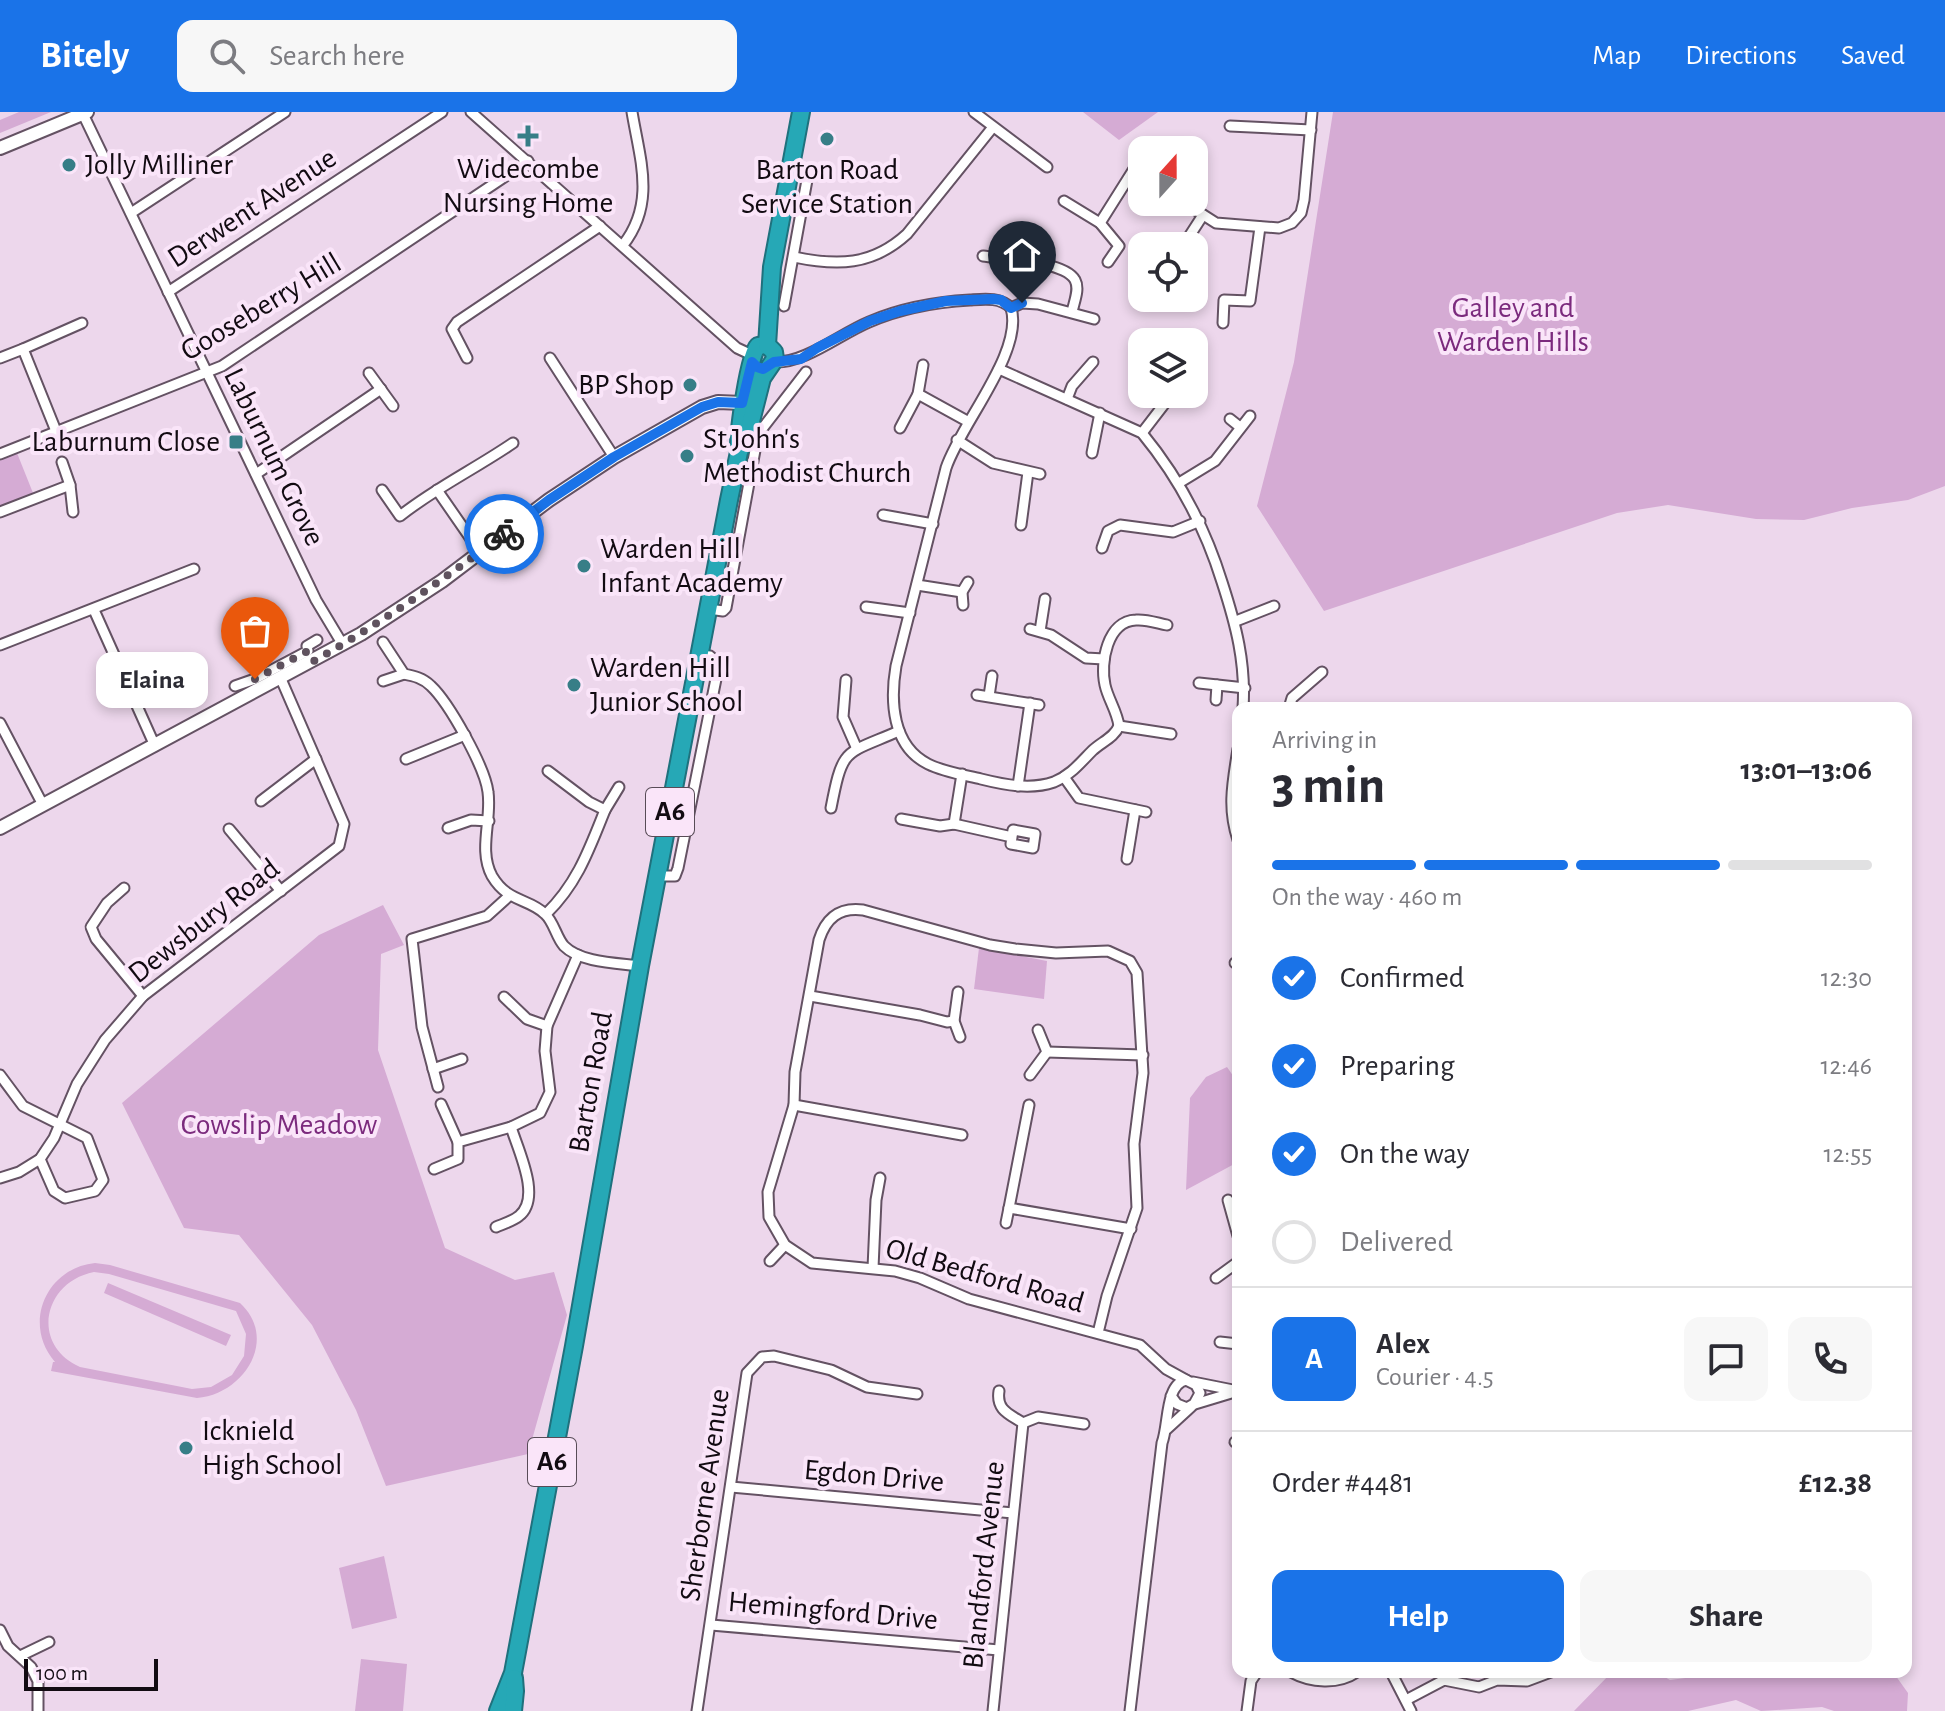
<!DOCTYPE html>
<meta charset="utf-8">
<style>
:root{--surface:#fff;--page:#f7f7f7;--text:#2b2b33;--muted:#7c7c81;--line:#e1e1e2;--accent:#1a73e8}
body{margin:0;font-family:"Alegreya Sans",sans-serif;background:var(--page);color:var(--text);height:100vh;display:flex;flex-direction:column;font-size:30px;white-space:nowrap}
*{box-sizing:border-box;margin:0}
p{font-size:26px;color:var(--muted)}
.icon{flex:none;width:44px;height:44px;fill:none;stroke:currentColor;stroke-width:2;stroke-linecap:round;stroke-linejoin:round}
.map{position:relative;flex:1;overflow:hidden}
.side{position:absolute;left:1232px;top:590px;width:680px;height:976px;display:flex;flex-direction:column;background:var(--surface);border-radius:16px;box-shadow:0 4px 12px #0003}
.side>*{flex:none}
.needle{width:52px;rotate:21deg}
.tools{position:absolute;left:1128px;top:24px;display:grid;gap:16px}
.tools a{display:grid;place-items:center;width:80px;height:80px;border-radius:16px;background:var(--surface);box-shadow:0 4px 12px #0003;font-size:40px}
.scale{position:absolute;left:24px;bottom:20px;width:134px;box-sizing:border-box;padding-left:8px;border:4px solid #120b12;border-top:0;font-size:22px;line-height:28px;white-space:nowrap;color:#120b12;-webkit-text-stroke:6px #fae5f9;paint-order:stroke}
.pin{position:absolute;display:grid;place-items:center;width:68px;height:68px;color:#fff;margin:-82px -34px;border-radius:50% 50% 50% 0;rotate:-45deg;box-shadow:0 0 8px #0007}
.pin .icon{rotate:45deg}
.courier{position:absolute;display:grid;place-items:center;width:80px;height:80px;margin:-40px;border:6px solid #1a73e8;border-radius:50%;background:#fff;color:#222;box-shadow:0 2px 10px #0007}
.bubble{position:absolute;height:56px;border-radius:16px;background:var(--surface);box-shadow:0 4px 12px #0003;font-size:26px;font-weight:700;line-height:56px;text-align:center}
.head em{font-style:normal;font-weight:700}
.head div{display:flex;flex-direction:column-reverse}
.head{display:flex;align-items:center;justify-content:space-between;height:136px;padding:0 40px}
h1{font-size:52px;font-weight:700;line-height:60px}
.bar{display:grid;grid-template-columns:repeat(4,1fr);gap:12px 8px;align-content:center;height:96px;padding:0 40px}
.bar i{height:10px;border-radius:6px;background:var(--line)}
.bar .selected{background:var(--accent)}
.bar p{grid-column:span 4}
.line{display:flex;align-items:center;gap:20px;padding:0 40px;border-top:2px solid var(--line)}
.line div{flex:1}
.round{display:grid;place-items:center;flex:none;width:84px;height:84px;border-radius:16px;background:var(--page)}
ol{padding:0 40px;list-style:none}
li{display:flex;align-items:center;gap:24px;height:88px}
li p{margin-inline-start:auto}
li .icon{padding:8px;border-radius:50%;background:var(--accent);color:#fff;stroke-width:4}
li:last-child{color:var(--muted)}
li i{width:44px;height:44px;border:4px solid var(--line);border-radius:50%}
.action{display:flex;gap:16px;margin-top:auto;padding:16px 40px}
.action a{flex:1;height:92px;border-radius:16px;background:var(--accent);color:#fff;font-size:32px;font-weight:700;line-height:92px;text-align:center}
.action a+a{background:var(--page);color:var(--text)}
header{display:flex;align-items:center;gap:48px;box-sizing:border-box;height:112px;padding:0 40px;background:var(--accent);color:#fff}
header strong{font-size:38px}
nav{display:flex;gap:44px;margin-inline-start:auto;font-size:28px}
.search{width:560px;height:72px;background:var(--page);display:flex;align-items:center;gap:20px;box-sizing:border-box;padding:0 28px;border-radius:16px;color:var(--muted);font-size:30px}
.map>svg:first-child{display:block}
.green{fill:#d5abd4;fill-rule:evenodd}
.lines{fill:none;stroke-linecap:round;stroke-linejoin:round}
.street-casing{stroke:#645263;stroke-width:13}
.secondary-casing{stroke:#645263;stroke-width:16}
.highway-casing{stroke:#1f717d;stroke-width:20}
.street{stroke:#fff;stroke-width:9}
.secondary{stroke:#fff;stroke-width:12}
.highway{stroke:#26a8b6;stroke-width:16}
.done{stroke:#5f525e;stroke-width:8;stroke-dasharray:0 14.4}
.route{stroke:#1a73e8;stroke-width:10}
.poi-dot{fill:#377e87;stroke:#fae5f9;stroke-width:3}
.labels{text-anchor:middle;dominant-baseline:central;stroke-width:8;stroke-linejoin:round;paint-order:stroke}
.shield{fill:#fae5f9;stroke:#584c57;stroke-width:2}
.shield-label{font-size:28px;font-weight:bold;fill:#120b12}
.poi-label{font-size:30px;fill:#120b12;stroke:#fae5f9;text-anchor:start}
.street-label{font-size:30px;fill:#120b12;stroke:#fae5f9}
.park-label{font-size:30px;fill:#7b2a7d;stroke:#fae5f9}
</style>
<header>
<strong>Bitely</strong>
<div class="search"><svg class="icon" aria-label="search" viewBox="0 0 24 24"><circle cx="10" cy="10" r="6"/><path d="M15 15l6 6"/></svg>Search here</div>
<nav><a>Map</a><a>Directions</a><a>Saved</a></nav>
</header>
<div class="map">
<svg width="1945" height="1599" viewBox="0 0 1945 1599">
<rect width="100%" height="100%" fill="#edd7ec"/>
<g class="green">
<path d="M19,0H51L0,21V8Z"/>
<path d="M1083,0H1158L1119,28Z"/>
<path d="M1333,0H1945V374L1908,388L1852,396L1804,408L1756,407L1668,393L1617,401L1324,499L1257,394L1294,250Z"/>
<path d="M17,341L33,381L0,394V348Z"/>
<path d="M383,793L404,833L381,842L378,938L445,1136L515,1168L554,1160L567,1203L528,1342L386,1374L356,1298L312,1213L239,1123L184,1116L122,991L319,823Z"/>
<path d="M979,836L1047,849L1044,887L974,877Z"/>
<path d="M1227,955L1238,971V1050L1186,1078L1190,986L1206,965Z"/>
<path d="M95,1151L110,1153L240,1191C279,1227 244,1282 197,1286L51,1259L53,1250H55C22,1212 46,1156 95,1151ZM94,1160L109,1162L236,1199L246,1222L244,1244L232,1263L211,1275L192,1277L80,1255C30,1233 43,1170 94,1160Z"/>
<path d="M108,1171L231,1223L226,1234L104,1181Z"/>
<path d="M384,1444L397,1506L352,1517L339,1456Z"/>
<path d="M361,1547L407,1552L403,1599H355Z"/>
<path d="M1612,1560H1656L1670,1568L1731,1560H1763L1791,1564L1830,1560H1893L1908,1581L1907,1599H1834L1822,1595L1761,1599L1736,1588L1688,1599H1574Z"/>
</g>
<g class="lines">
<defs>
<g id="street">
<path d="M471,0L737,236L752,243"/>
<path d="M974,0L1047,55"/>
<path d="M83,2L316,488L343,533"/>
<path d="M1230,14L1311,18"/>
<path d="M1064,89L1100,111L1119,134L1108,150"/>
<path d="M1183,90L1216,111L1279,116L1292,111L1301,101L1304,88L1312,0"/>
<path d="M131,101L285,0"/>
<path d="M1100,111L1134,57L1142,63"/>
<path d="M623,133C656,91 640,48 632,0"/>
<path d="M1183,134L1203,103"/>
<path d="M983,144C1003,147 1065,149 1075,168C1080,177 1074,190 1072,200"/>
<path d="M794,145C837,154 872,154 907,122L993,15"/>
<path d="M168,180L442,0"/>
<path d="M784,194L807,68L804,60L790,56"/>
<path d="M1011,196C1024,240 961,311 946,356L896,554C890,589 892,634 928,652C944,660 964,663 981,667C1005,673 1031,678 1054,670C1071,663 1080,651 1092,639C1101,630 1114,626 1119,614"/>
<path d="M1011,196L1022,191L1038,192L1094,207"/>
<path d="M1223,211L1224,188L1250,189L1260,115"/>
<path d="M23,237L82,211"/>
<path d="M0,246L23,237L56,319"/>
<path d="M467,246L452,217L457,210L600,114"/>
<path d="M550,246L614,345"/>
<path d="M774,250C804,252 840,222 869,210C901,196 936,190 970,188C985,187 1000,185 1011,196"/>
<path d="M999,257L1142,321C1179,366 1205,415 1222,470C1236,513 1246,551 1243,596"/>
<path d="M369,261L393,294"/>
<path d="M918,282L967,309"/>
<path d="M1067,287L1072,274L1093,250"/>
<path d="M1230,307L1240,315"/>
<path d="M900,316L918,282L923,253"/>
<path d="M1142,321L1172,282"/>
<path d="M957,328L993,351L1040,362"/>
<path d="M1092,341L1100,301"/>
<path d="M0,342L222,254L528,49"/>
<path d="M62,350L70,373"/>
<path d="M256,362L381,277"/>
<path d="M1179,371L1215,349L1250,304"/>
<path d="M382,378L400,404C435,376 475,357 513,331"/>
<path d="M437,378L480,440"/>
<path d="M0,400L70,373L73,400"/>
<path d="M883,403L933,412"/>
<path d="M1021,413L1028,360"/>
<path d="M1102,436L1108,419L1120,413L1173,420L1200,409"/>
<path d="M917,473L962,480"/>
<path d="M963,493L962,480L968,470"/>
<path d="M866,495L910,501"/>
<path d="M709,497L723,499L726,496L758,322L806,260"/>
<path d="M94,498L155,634"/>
<path d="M1236,509L1274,494"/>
<path d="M1030,517L1051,523L1086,546L1104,547"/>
<path d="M1040,519L1045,487"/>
<path d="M383,530L404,562C414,564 423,566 431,574C449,591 485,655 488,680C492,708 478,738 492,764C508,791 529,786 545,802C554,810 556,825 564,834C581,851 617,851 640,854"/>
<path d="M0,533L194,457"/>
<path d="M846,568L843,605L857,637"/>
<path d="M383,569L404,562"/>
<path d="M1199,571L1245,576"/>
<path d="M235,574L255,567L308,539L307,534L317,528"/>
<path d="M977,583L1039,593"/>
<path d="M989,584L992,564"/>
<path d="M1216,588L1217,573"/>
<path d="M1289,596L1292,586L1322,560"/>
<path d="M0,611L43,693"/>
<path d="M1119,614C1117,599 1108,587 1105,573C1100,551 1107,509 1136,508C1146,507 1157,511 1167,513"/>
<path d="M1119,614L1171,622"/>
<path d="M1238,637C1233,669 1227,696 1238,728"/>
<path d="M406,647L465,623"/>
<path d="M1064,665L1079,686L1146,700"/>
<path d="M1018,674L1030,591"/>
<path d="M261,689L316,647"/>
<path d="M831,696C843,634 844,643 899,619"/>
<path d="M605,698L619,675"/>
<path d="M901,707L940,714L954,712L1012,725L1013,718L1035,722L1033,736L1011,732L1012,725"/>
<path d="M954,712L962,662"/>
<path d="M448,716L471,708L489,709"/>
<path d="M229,717L281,779"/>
<path d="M1127,747L1135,698"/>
<path d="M657,764H675L678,756L719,552L710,544L700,543"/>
<path d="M124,776L107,791L91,815L96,827L143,884"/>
<path d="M546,802C577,772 589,738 605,698L589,690L548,659"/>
<path d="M1235,851L1238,850"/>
<path d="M958,880L954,909L960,925"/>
<path d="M810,884L920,903L947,910L954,909"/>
<path d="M504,885L527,907L547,914"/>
<path d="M1047,940L1143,943"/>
<path d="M433,957L462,947"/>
<path d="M0,963L23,994L87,1026L103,1068L95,1079L65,1086L54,1079L40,1047"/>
<path d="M1030,963L1047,940L1038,918"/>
<path d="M438,975L422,915L412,827L487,804L509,784"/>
<path d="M441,992L458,1030"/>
<path d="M794,993L962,1023"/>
<path d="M1029,993L1009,1096L1131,1117"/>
<path d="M434,1057L458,1047V1030L511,1015L540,1001L550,980L545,939L547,914L578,843"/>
<path d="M0,1066L19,1060L40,1047L54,1026L77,972L105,928L143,884L339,734L344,712L281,567"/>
<path d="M1228,1088L1238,1124"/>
<path d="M1006,1111L1009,1096"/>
<path d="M496,1115C503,1112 513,1109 519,1104C542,1086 518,1038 511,1015"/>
<path d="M770,1149L785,1133"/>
<path d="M873,1156L876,1088L880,1066"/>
<path d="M1216,1166L1238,1150"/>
<path d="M1098,1221L1107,1184L1137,1096L1134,1032L1143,961L1137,861L1130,849L1108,839L1056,841L1015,837L990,833L863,798C839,795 826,806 819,828L795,960L794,993L768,1080L769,1105L785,1133L812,1151L895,1159L920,1166L969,1187L1140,1233L1166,1257L1186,1268"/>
<path d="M1220,1230L1238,1232"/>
<path d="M1193,1270L1233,1278"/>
<path d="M999,1279C996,1298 1009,1302 1023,1311"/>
<path d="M1195,1292L1238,1279"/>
<path d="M1023,1311L1038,1305L1084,1312"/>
<path d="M1167,1317L1191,1295"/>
<path d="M1235,1330L1238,1331"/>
<path d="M731,1375L1013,1401"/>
<path d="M711,1513L999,1538"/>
<path d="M0,1518L8,1534L31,1555L38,1569V1599"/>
<path d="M20,1544L49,1530"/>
<path d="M1291,1560C1311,1571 1338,1573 1357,1560"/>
<path d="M1391,1560L1411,1599"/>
<path d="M1406,1588L1444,1568L1479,1575L1497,1568L1527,1569L1551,1560"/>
<path d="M697,1599L747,1261L762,1245L774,1244L831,1258L867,1275L917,1282"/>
<path d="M993,1599L1023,1311"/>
<path d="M1130,1599L1162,1331C1169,1313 1165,1272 1186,1268L1196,1273L1200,1281L1194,1292L1187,1296L1177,1292L1171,1284"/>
<path d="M1247,1599L1251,1569L1257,1560"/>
</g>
<g id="secondary">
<path d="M0,36L87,0"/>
<path d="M0,716L361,522L442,469L549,388L614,345L702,295L718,290L742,291"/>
</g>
<g id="highway">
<path d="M739,334C739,317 749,243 758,234L767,233"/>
<path d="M498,1599L513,1561L574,1234L640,854L729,388L739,340L749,317L762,266L775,247L774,240L767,233L772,155L801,0"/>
<path d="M513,1599L515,1579L514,1566"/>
</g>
</defs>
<use href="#street" class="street-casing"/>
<use href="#secondary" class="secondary-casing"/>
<use href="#highway" class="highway-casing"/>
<use href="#street" class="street"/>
<use href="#secondary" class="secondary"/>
<use href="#highway" class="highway"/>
</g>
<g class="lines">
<path class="done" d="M255,567L308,539L314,549C381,511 443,468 504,422"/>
<path class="route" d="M504,422L549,388L614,345L702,295L718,290L742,291L752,250L757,255L763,257L774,250L801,247L817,236L870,209L900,199L946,189L993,187L1001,188L1011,196L1022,191"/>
</g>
<g class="poi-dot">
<path d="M524 12h8v8h8v8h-8v8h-8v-8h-8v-8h8z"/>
<circle cx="827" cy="27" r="8"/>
<circle cx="69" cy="53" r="8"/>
<circle cx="690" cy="273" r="8"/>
<rect x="228" y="322" width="16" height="16" rx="4"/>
<circle cx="687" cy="344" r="8"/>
<circle cx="584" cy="454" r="8"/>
<circle cx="574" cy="573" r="8"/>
<circle cx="186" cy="1336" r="8"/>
</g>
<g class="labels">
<g class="shield">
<rect x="646" y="676" width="48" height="48" rx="6"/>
<rect x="528" y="1326" width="48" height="48" rx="6"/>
</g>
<g class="shield-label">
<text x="670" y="700">A6</text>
<text x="552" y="1350">A6</text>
</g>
<g class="poi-label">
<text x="85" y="53">Jolly Milliner</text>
<text x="528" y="57" text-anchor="middle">Widecombe<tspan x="528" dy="34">Nursing Home</tspan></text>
<text x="827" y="58" text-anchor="middle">Barton Road<tspan x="827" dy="34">Service Station</tspan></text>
<text x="674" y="273" text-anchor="end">BP Shop</text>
<text x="703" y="327">St John's<tspan x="703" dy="34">Methodist Church</tspan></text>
<text x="220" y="330" text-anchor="end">Laburnum Close</text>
<text x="600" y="437">Warden Hill<tspan x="600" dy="34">Infant Academy</tspan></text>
<text x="590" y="556">Warden Hill<tspan x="590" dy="34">Junior School</tspan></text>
<text x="202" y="1319">Icknield<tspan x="202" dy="34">High School</tspan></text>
</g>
<g class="street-label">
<text transform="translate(252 96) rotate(-33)">Derwent Avenue</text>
<text transform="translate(261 195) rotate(-31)">Gooseberry Hill</text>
<text transform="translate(274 345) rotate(64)">Laburnum Grove</text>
<text transform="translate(204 809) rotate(-38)">Dewsbury Road</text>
<text transform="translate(591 970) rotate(-80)">Barton Road</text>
<text transform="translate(985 1164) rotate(16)">Old Bedford Road</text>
<text transform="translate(874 1364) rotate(5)">Egdon Drive</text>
<text transform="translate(705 1383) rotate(-82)">Sherborne Avenue</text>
<text transform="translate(984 1453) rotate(-84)">Blandford Avenue</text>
<text transform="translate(833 1499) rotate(5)">Hemingford Drive</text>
</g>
<g class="park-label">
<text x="1513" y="196">Galley and<tspan x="1513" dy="34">Warden Hills</tspan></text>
<text x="279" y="1013">Cowslip Meadow</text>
</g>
</g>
</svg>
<div class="tools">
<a><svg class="needle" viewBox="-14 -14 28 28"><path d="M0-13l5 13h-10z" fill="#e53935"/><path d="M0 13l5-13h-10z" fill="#7c7c81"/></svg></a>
<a><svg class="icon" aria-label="locate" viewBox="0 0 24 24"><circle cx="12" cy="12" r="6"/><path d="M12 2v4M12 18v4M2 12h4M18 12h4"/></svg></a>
<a><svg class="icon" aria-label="layers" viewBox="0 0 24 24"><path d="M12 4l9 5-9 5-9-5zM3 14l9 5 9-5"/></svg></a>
</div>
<div class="scale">100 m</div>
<div class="pin" style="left:255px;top:567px;background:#ea580c"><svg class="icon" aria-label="bag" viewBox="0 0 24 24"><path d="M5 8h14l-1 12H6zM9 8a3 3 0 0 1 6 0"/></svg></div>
<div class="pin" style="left:1022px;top:191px;background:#1f2937"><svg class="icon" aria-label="home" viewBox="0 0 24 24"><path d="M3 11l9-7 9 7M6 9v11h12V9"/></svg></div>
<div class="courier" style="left:504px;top:422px"><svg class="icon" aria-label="bike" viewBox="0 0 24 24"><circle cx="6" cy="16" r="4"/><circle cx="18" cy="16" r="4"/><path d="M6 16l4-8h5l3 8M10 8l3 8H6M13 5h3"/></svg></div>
<div class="bubble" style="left:96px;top:540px;width:112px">Elaina</div>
<section class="side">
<div class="head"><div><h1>3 min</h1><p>Arriving in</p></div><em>13:01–13:06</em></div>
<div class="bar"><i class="selected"></i><i class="selected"></i><i class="selected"></i><i></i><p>On the way · 460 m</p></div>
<ol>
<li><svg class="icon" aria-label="check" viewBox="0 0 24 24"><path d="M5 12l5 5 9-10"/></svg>Confirmed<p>12:30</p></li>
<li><svg class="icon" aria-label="check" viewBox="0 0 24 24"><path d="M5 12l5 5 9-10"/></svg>Preparing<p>12:46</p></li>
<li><svg class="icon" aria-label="check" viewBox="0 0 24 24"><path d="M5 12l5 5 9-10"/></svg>On the way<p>12:55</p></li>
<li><i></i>Delivered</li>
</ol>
<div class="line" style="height:144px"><b class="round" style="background:var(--accent);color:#fff">A</b><div><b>Alex</b><p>Courier · 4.5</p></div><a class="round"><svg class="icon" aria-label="chat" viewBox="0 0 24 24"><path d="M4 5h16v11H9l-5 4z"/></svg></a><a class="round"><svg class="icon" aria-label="phone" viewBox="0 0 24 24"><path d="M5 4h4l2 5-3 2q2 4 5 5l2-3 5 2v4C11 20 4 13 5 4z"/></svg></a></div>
<div class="line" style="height:104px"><div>Order #4481</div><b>£12.38</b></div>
<div class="action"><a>Help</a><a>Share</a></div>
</section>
</div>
